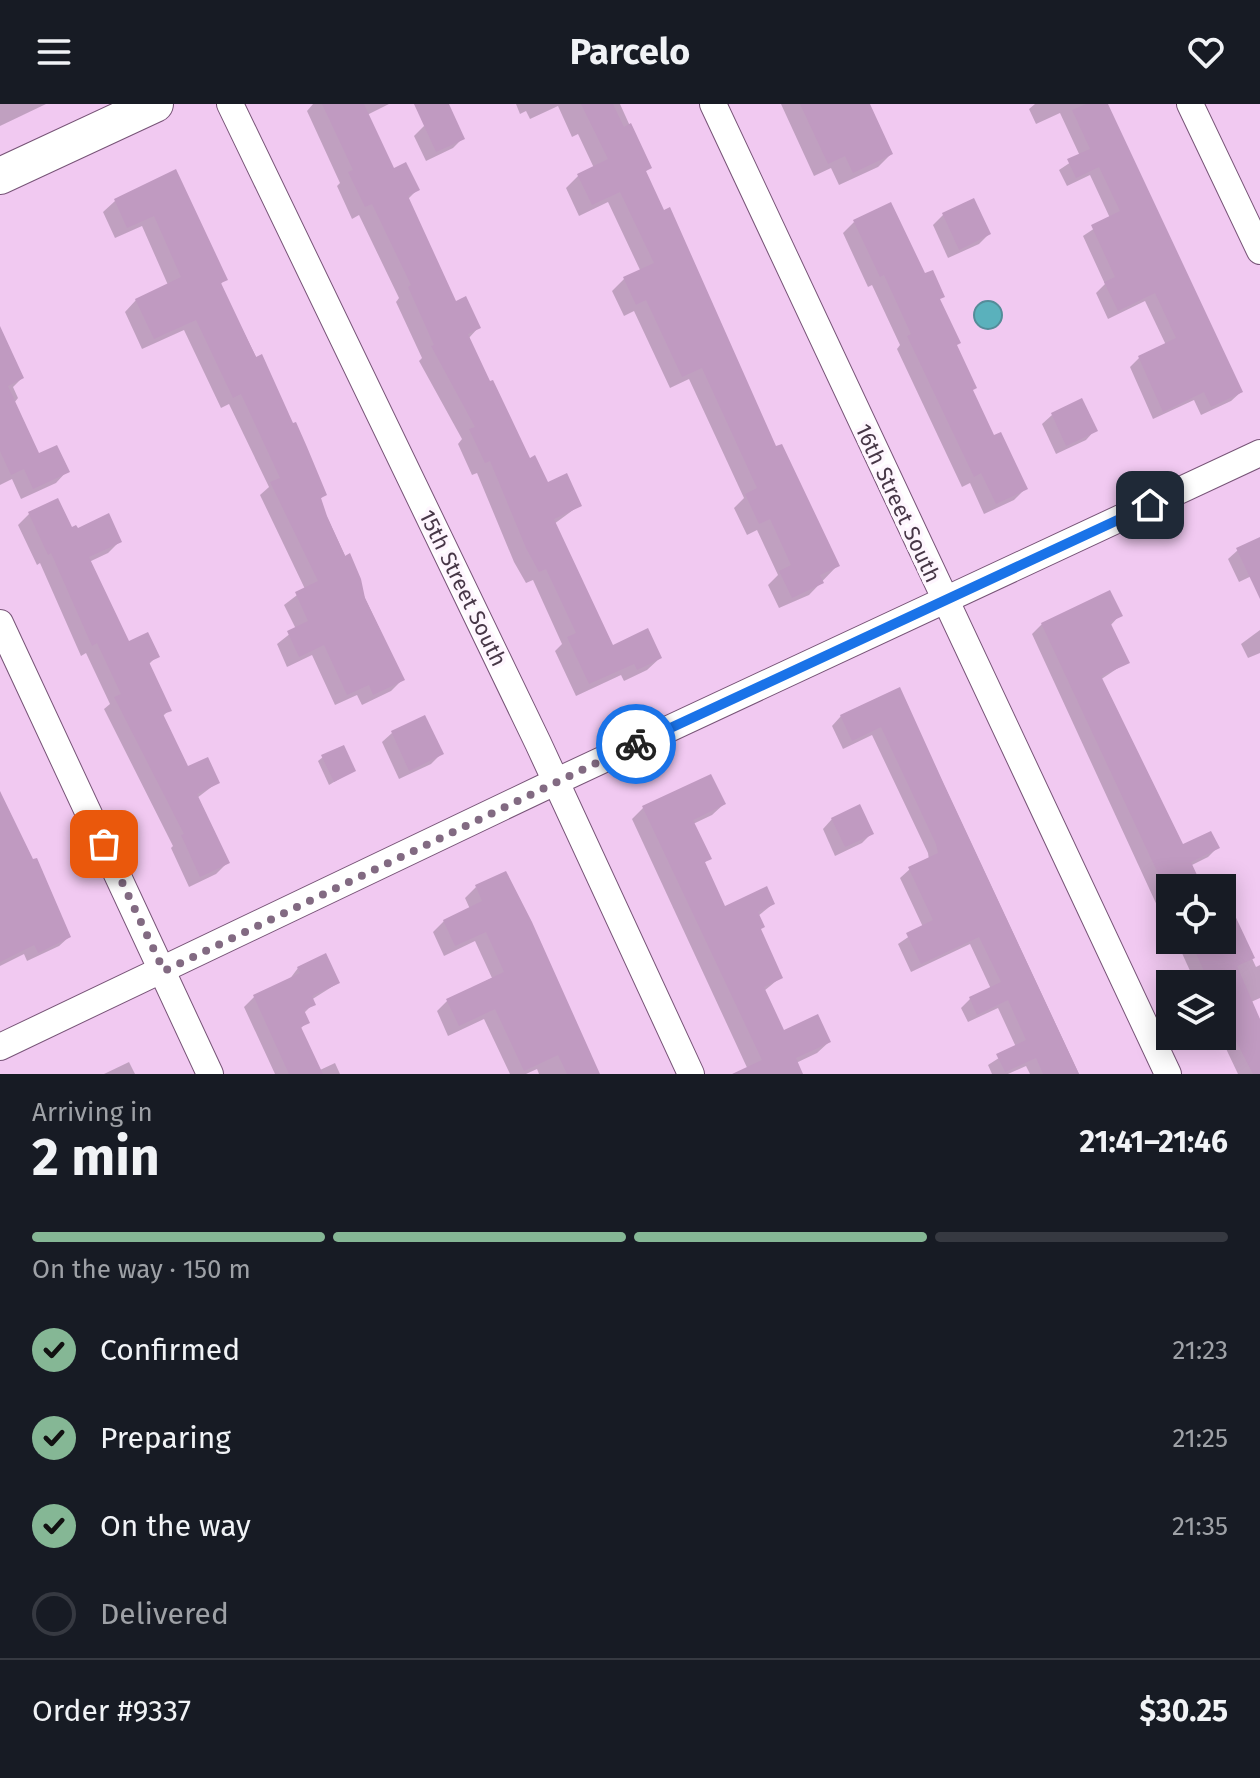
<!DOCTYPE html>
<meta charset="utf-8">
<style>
:root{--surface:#171b24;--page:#242831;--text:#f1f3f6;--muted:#9ea1a6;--line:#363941;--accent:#85b795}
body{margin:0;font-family:"Fira Sans",sans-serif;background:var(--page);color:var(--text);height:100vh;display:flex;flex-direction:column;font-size:30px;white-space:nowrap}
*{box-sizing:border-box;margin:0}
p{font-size:26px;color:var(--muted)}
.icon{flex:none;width:44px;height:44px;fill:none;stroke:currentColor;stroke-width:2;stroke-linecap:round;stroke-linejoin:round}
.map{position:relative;height:970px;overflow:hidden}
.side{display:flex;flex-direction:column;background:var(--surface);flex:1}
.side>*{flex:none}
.buttons{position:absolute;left:1156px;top:770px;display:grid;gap:16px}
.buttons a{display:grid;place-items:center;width:80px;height:80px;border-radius:0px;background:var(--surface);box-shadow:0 4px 20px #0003;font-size:40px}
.pin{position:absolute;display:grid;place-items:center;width:68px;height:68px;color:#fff;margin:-34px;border-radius:16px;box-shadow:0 4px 12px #0006}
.courier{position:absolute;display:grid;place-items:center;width:80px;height:80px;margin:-40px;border:6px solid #1a73e8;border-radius:50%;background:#fff;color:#222;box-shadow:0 2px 10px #0007}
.summary em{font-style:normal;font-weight:700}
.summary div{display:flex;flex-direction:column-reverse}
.summary{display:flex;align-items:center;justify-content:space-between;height:136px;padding:0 32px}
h1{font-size:52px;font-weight:700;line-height:60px}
.bar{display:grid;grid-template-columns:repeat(4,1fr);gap:12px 8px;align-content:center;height:96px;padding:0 32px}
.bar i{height:10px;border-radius:6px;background:var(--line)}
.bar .on{background:var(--accent)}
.bar p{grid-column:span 4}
.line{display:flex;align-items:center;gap:20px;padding:0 32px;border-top:2px solid var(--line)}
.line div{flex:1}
ol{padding:0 32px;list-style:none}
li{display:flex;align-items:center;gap:24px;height:88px}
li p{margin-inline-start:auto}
li .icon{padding:8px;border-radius:50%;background:var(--accent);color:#111;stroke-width:4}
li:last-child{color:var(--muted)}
li i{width:44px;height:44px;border:4px solid var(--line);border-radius:50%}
header{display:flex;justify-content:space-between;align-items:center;height:104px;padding:0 32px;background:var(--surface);font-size:36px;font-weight:700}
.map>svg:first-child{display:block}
.water{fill:#5ab1bc;stroke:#548c99;stroke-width:2}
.shadow{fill:#0003}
.building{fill:#c09ac1}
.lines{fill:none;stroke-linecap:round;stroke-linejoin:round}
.street-casing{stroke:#775477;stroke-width:28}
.secondary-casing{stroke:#775477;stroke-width:38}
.street{stroke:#fff;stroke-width:26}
.secondary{stroke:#fff;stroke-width:36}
.done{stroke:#826a82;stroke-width:8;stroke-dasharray:0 14.4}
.route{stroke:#1a73e8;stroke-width:10}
.labels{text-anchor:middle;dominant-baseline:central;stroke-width:7;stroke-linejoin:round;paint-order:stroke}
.street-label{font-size:22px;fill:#473747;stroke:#fef6fe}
</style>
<header><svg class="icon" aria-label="menu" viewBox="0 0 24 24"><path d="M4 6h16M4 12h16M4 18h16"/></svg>Parcelo<svg class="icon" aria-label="heart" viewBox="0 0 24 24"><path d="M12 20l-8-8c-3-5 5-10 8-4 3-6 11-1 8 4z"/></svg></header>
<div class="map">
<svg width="1260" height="970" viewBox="0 0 1260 970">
<rect width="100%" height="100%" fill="#f1c9f1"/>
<circle class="water" cx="988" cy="211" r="14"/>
<g class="shadow">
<path d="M0,0H46L0,22Z"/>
<path d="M313,0H389L367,11L393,67L417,86L407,96L455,199L479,223L468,235L529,356L547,381L580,401L554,420L612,543L660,554L647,566L624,577L621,571L576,592L555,547L562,540L533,476L526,479L514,458L477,369L472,371L458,340L462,335L419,257L422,254L396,198L399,194L359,111L352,115L337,82L340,79L307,7Z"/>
<path d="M516,0H620L649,64L645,68L775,345L837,462L809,491L779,504L768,481L778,471L757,426L747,431L734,404L744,394L689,275L670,284L634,207L624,212L612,187L624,175L641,168L608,98L579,112L566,84L578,72L594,64L578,30L572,33L558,2L530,15L526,7L520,10Z"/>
<path d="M781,0H868L891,50L878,63L839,81L831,64L814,72Z"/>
<path d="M1035,0H1106L1241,288L1231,297L1201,311L1194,296L1153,315L1130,263L1140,253L1166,241L1145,197L1108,215L1096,189L1105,180L1083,132L1110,114L1090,71L1067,82L1059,66L1080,52L1060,9L1036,20L1029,5Z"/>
<path d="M424,22L463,34L453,44L426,57L414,32Z"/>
<path d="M175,68L225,175L220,181L325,390L319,396L403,575L391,587L362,601L357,591L335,601L312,551L287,563L277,540L296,525L284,501L305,485L260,391L269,383L229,300L221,304L184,226L142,245L125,208L136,196L168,181L142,122L115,134L103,108L115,97Z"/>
<path d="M973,96L989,130L979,140L948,154L933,121L943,111Z"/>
<path d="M854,118L938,197L971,287L993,334L1025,385L1014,396L984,410L970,379L962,383L897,245L900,241L872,181L868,183L843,129Z"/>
<path d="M0,253L22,274L13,283L18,294L14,299L38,352L67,367L56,379L21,395L12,375L0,381Z"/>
<path d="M1052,311L1095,326L1086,336L1056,350L1042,320Z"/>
<path d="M29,410L71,426L120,437L108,449L89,458L128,540L157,552L148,561L169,606L162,613L187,665L218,678L197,694L227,759L216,770L189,783L171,744L173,742L104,605L110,600L86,549L81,552L40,459L37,461L18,421Z"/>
<path d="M1260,435V468L1239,478L1228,455L1238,446Z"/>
<path d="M1120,511L1110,522L1127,558L1100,576L1182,743L1217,744L1208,753L1188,763L1197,784H1170V823L1160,808L1032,530L1042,520Z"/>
<path d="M1260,526V549L1248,554L1241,540Z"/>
<path d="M899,585L1079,970H1030L1026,962L1008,970H992L988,961L1016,943L998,904L968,918L961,904L970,895L991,885L970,840L911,868L898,840L923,823L900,774L910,765L929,756L928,749L872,631L843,645L832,622L841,612Z"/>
<path d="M392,629L441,650L431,660L399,675L382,638Z"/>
<path d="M323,653L354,666L329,681L318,657Z"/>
<path d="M0,692L69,833L59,842L27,857L24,850L0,862Z"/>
<path d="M724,700L712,711L693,720L709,754L703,760L724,804L773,800L758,812L759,826L781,873L764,887L783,929L829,938L817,949L796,959L801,970H750L632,715L643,704Z"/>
<path d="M832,715L872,729L862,739L835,752L823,725Z"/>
<path d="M476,783L598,970H539L537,965L526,970H510L484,915L448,932L437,907L448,896L492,874L475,837L444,852L433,828L444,817L470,805L465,794Z"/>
<path d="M1226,798L1256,863L1260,861V894L1251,898L1260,916V970H1238L1220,932L1222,880H1196L1176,836H1222V801Z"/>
<path d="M298,864L338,879L311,896L313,900L303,910L307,918L300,925L320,966L335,959L340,970H275L244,903L254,893L289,876Z"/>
<path d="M129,958L135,970H104Z"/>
</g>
<g class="building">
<path d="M322,0H364L394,64L406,58L420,86L408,92L456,197L466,192L481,224L468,230L490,277L493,276L530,354L535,351L548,378L567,369L582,402L554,415L613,541L648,524L662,554L637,566L634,560L589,580L567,533L576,529L546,465L539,468L526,444L490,357L485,359L469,325L475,323L431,242L434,241L408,183L411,181L372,100L365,103L348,68L353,66Z"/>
<path d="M414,0H449L465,35L436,48Z"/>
<path d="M581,0H613L624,23L631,19L652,64L646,67L664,106L670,103L776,342L782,340L840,462L820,471L824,479L792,494L779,467L791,461L770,415L759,420L745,390L757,384L702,264L682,273L646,196L636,201L623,173L654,159L620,88L592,101L577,70L608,55Z"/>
<path d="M800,0H870L893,50L853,69L845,52L828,60Z"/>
<path d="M1086,0H1108L1243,288L1211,303L1204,288L1163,308L1138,252L1176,234L1155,189L1118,207L1104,178L1115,173L1091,121L1120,107L1099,63L1076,74L1067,55L1090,45L1072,6Z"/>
<path d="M176,65L228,176L221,179L256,253L262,250L293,319L296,318L307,343L327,391L321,394L327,412L345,452L350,449L361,475L365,494L405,576L373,591L369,581L347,591L324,541L299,553L287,527L308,517L295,488L318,477L270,378L280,374L241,290L233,294L196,216L154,235L135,195L181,173L154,112L127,124L114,95Z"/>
<path d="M974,94L991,130L959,146L942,109Z"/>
<path d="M891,98L925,169L933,166L945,193L940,195L961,239L957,241L977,284L973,286L994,331L1001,328L1028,385L996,400L981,369L974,373L907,232L911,230L884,171L880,173L853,116Z"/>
<path d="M0,222L24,274L8,282L39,349L57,341L70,368L33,385L24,365L11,371L0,347Z"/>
<path d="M1082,294L1098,327L1066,342L1051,309Z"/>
<path d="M58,394L72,423L76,421L78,424L109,409L122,438L89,453L129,537L148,528L160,553L149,558L172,607L163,610L188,662L208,653L220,679L197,690L230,759L200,773L181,731L184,730L114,593L121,590L97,539L92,542L51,449L48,451L28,408Z"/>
<path d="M1260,433V495L1236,444Z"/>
<path d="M1110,486L1123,512L1110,518L1130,559L1101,572L1183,740L1211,727L1220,744L1191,758L1203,784H1170V795L1041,519Z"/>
<path d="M900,583L943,678L1079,970H1043L1036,954L1005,968L996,950L1026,936L1008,896L977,911L969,893L1001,878L979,833L921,860L906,829L933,816L908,763L938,749L936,740L881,623L852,637L840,611Z"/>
<path d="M425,611L444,650L409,667L391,627Z"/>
<path d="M344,641L356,667L334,678L321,651Z"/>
<path d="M711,670L726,700L693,716L712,755L705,758L725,802L767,782L775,800L758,808L765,823L761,825L783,874L764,883L784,926L818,910L831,938L796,954L803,970H732L762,956L642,702Z"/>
<path d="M0,687L33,755L37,754L71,833L38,849L34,841L0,858Z"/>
<path d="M860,700L874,730L845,743L831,714Z"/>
<path d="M506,767L532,818L600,970H567L558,951L524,967L495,905L459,922L446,895L504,868L486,828L455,842L443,816L482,797L475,781Z"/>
<path d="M1222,784L1255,854L1237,862L1260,915V970H1253L1222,910V869L1208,876L1190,836H1222Z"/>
<path d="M326,849L340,879L312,892L316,901L304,906L310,919L301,923L323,970H289L253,891L300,869L297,863Z"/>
</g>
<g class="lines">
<defs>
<g id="street">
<path d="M230,0L538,639L691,970"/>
<path d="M713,0L1168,970"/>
<path d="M1190,0L1260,147"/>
<path d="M0,519L210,970"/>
<path d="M0,943L555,678L1260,349"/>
</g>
<path id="secondary" d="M0,72L155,0"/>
</defs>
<use href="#street" class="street-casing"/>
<use href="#secondary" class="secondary-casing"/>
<use href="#street" class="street"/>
<use href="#secondary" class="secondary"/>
</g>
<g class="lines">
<path class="done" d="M104,740L164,867L636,640"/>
<path class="route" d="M636,640L1150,401"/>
</g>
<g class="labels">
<g class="street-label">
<text transform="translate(898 399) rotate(65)">16th Street South</text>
<text transform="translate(463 484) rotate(64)">15th Street South</text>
</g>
</g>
</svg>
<div class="buttons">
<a><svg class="icon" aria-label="locate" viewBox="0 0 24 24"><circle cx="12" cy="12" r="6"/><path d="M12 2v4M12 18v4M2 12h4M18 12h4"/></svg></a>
<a><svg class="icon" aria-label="layers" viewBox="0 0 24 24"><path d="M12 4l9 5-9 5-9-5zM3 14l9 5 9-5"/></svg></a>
</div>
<div class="pin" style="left:104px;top:740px;background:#ea580c"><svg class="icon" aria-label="bag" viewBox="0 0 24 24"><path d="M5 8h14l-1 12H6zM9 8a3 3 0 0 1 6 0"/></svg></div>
<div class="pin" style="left:1150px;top:401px;background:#1f2937"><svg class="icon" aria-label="home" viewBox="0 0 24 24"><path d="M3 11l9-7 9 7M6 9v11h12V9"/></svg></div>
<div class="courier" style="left:636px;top:640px"><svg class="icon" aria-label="bike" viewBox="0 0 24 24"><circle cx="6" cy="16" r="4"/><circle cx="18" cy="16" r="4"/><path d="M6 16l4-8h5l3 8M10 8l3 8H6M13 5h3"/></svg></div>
</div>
<section class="side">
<div class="summary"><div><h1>2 min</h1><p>Arriving in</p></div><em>21:41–21:46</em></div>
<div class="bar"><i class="on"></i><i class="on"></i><i class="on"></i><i></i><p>On the way · 150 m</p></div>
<ol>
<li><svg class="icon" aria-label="check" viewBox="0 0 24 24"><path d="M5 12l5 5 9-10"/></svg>Confirmed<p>21:23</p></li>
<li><svg class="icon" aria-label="check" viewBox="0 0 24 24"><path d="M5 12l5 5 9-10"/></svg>Preparing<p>21:25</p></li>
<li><svg class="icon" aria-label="check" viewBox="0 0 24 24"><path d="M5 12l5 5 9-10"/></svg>On the way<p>21:35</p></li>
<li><i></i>Delivered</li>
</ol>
<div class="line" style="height:104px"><div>Order #9337</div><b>$30.25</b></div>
</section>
